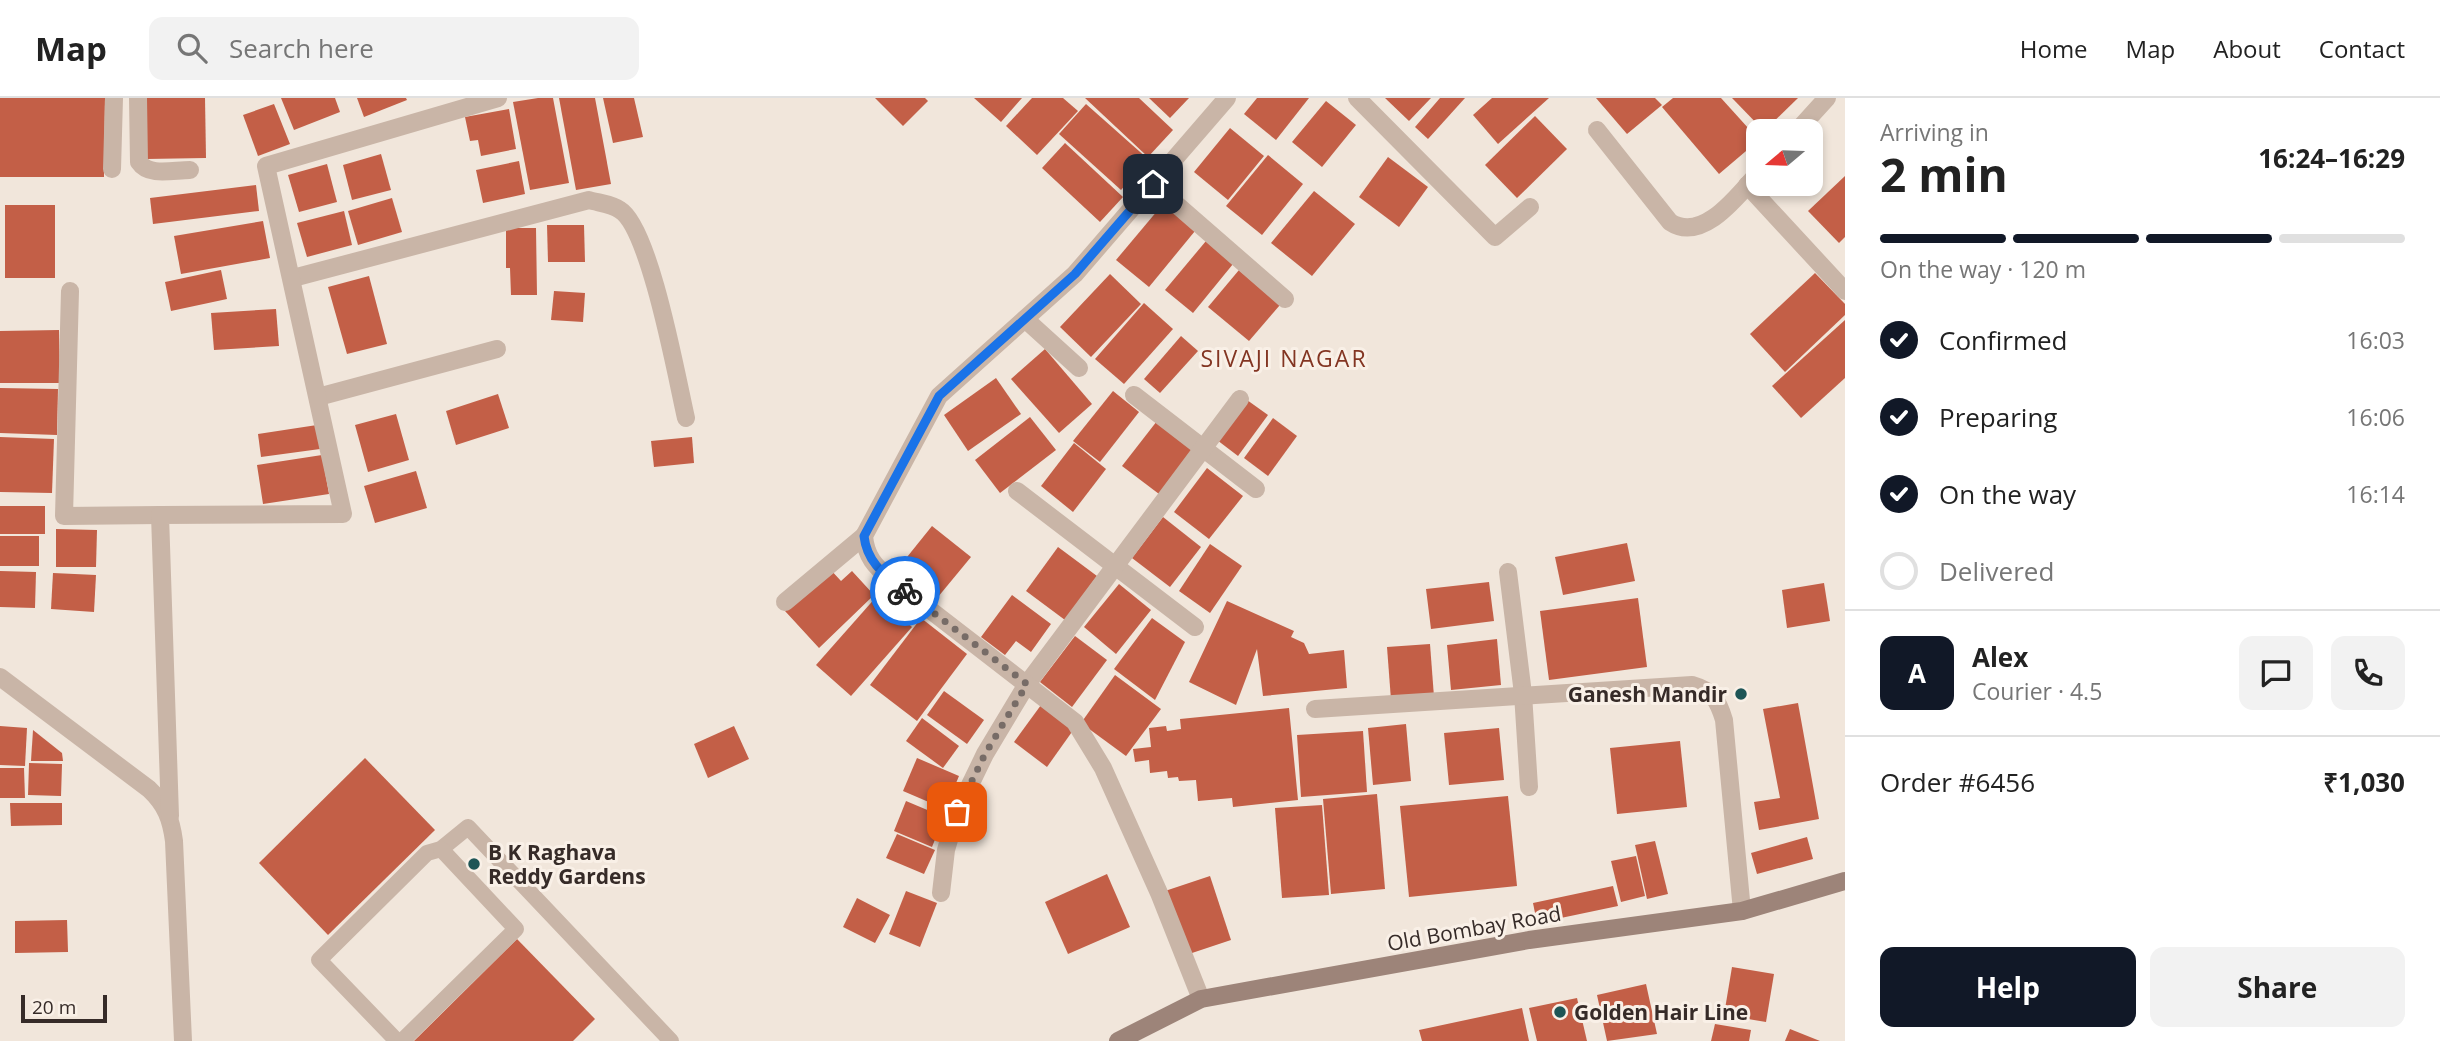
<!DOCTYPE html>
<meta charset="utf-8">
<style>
:root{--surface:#fff;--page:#f2f2f2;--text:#222;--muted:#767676;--line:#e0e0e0;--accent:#111827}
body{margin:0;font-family:"Open Sans",sans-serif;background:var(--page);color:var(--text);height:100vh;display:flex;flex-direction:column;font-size:26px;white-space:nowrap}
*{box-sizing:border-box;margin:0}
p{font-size:23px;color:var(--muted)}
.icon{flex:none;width:38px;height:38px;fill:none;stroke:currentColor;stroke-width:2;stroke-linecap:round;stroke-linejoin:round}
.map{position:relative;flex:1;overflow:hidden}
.panel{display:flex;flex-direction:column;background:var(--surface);width:595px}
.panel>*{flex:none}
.needle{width:46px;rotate:251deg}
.fabs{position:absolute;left:1746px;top:21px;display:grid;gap:14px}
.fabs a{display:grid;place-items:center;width:77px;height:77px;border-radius:14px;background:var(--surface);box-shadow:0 4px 10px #0003;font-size:35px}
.scale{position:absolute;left:21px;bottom:18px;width:86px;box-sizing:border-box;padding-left:7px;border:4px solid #362b28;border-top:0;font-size:19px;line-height:24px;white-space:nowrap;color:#362b28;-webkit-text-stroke:5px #f9f0e7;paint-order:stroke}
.pin{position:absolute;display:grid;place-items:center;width:60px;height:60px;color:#fff;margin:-30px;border-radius:14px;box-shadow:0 4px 10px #0006}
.courier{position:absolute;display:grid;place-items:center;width:70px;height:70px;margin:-35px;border:5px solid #1a73e8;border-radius:50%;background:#fff;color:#222;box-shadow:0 2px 9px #0007}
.overview em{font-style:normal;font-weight:700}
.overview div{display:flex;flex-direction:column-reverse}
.overview{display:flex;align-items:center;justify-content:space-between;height:119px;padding:0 35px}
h1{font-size:46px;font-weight:700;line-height:52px}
.bar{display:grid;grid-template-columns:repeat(4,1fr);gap:10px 7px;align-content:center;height:84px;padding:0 35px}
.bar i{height:9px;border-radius:5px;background:var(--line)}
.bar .on{background:var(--accent)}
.bar p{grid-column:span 4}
.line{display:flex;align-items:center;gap:18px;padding:0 35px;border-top:2px solid var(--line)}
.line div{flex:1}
.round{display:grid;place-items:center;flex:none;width:74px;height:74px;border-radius:14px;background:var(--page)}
ol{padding:0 35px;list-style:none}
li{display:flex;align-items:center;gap:21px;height:77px}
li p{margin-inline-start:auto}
li .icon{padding:7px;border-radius:50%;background:var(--accent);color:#fff;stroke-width:4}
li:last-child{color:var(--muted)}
li i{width:38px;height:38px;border:4px solid var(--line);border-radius:50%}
.button{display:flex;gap:14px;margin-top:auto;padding:14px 35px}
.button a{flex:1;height:80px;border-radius:14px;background:var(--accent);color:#fff;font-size:28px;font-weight:700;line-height:80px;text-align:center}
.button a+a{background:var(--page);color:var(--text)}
header{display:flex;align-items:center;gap:42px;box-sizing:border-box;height:98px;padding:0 35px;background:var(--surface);border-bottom:2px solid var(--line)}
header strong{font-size:33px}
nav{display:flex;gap:38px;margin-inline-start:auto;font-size:24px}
.search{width:490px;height:63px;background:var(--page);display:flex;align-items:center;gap:18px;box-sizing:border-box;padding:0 24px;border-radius:14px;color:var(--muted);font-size:26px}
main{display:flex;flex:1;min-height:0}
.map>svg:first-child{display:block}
.building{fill:#c35f47}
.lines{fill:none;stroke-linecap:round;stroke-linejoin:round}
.service{stroke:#c9b5a7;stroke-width:16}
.minor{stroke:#c9b5a7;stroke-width:18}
.secondary{stroke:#9d8479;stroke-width:18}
.done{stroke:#776c67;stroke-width:7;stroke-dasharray:0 12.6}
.route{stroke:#1a73e8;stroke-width:9}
.poi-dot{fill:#1e5556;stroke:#f9f0e7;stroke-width:2.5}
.labels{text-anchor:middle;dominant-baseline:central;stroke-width:6;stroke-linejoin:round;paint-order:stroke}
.poi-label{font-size:21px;font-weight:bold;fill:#362b28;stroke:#f9f0e7;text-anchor:start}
.street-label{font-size:21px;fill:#362b28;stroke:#f9f0e7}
.neighbourhood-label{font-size:23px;letter-spacing:2px;fill:#833522;stroke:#f9f0e7}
</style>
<header>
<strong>Map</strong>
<div class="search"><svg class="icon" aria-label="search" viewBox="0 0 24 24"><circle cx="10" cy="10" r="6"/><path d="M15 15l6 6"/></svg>Search here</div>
<nav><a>Home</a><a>Map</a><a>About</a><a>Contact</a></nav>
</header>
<main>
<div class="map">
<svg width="1845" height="943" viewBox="0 0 1845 943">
<rect width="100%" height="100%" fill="#f1e6db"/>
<g class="building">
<path d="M0,0H105L104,79H0Z"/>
<path d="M147,0H205L206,60L146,61Z"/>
<path d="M281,0H335L340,14L294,32Z"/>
<path d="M357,0H406L407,2L364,19Z"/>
<path d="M538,0H553L569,85L530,92L513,4Z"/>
<path d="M559,0H595L611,86L576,92Z"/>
<path d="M603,0H634L643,39L613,45Z"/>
<path d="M875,0H925L928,3L903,28Z"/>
<path d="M974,0H1022L1001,24Z"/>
<path d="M1032,0H1063L1078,13L1037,57L1006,28Z"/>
<path d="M1085,0H1139L1173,32L1148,59Z"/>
<path d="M1149,0H1189L1170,20Z"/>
<path d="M1257,0H1309L1276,42L1244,16Z"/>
<path d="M1385,0H1431L1409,23Z"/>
<path d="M1440,0H1465L1428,41L1415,29Z"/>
<path d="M1492,0H1549L1498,46L1473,17Z"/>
<path d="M1596,0H1655L1662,7L1627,36Z"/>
<path d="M1673,0H1721L1759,42L1719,76L1662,9Z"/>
<path d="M1732,0H1798L1764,33Z"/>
<path d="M1326,3L1356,27L1322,69L1292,44Z"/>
<path d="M274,6L290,46L258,58L243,17Z"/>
<path d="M1086,6L1148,61L1121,92L1059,36Z"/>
<path d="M509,11L516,51L481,58L478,42L470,43L465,19Z"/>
<path d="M1535,18L1567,51L1517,100L1485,67Z"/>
<path d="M1230,30L1264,58L1228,102L1194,74Z"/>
<path d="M1065,45L1123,99L1100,124L1042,70Z"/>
<path d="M381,56L391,92L352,102L343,67Z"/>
<path d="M1268,57L1303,86L1262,137L1226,108Z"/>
<path d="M1388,59L1428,89L1399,129L1359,99Z"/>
<path d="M519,63L525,96L483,105L476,72Z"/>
<path d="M327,66L337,104L299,114L288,77Z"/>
<path d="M1845,78V139L1839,145L1808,113Z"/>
<path d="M256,87L259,113L153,126L150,100Z"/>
<path d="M1314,93L1355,126L1312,178L1271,145Z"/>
<path d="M392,100L402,134L358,147L348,113Z"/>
<path d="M1163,106L1195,133L1149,189L1116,162Z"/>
<rect x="5" y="107" width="50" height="73"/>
<path d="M344,113L352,147L307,159L297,125Z"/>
<path d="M263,123L270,160L181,176L174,138Z"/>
<path d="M547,127H584L585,164H548Z"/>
<path d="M506,130H536L537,197H511L510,170H506Z"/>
<path d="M1206,143L1233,166L1193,215L1165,192Z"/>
<path d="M221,172L227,201L171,213L165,184Z"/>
<path d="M1239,172L1280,207L1249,243L1208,209Z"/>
<path d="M1815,175L1845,206V217L1785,274L1750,236Z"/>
<path d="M1110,176L1141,206L1091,259L1060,229Z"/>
<path d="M369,178L387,246L347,256L328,189Z"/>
<path d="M554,193L585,195L583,224L551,222Z"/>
<path d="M1144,205L1173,231L1124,286L1095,261Z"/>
<path d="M276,211L279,248L214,252L211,215Z"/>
<path d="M1845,222V280L1801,320L1772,288Z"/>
<path d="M59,232L60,285H0V233Z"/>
<path d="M1181,238L1198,253L1160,295L1144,281Z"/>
<path d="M1045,251L1092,306L1059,335L1011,281Z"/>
<path d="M996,280L1021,316L968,353L944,317Z"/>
<path d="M0,290L58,291L57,337L0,335Z"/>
<path d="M1113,293L1139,314L1100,364L1073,343Z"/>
<path d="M498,296L509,330L456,347L446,313Z"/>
<path d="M1247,302L1268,317L1238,358L1217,342Z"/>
<path d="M396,316L409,362L368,374L355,327Z"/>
<path d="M1030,319L1056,352L1000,395L975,362Z"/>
<path d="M1273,320L1297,338L1268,378L1244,360Z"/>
<path d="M1157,323L1194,353L1159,396L1122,368Z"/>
<path d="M317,327L320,351L261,359L258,336Z"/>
<path d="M0,339L54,341L52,395L0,394Z"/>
<path d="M692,339L694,365L654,369L651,343Z"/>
<path d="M1074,345L1106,371L1073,414L1041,388Z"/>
<path d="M322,357L329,396L263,406L257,367Z"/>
<path d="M1207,370L1243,398L1209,441L1174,414Z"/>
<path d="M416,373L427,410L375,425L364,388Z"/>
<rect x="0" y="408" width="45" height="28"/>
<path d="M1163,419L1201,449L1170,489L1132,460Z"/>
<path d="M932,428L971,459L933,505L895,474Z"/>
<path d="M56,431L97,432L96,469H56Z"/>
<rect x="0" y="438" width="39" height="30"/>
<path d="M1627,445L1635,483L1563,497L1555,459Z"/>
<path d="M1210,446L1242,468L1210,515L1179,493Z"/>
<path d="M1058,449L1097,478L1065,522L1026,493Z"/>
<path d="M829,470L841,483L852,473L874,497L819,550L785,513Z"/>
<path d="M0,473L36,474L35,510L0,509Z"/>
<path d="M53,475L96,477L94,514L51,511Z"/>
<path d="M1489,484L1494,523L1431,531L1426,491Z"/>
<path d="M1824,485L1830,523L1787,530L1782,492Z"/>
<path d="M1119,486L1151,512L1116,556L1084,529Z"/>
<path d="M1012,497L1051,526L1031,554L1016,543L1005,557L981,539Z"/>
<path d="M877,498L912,529L851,598L816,567Z"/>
<path d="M1638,500L1647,569L1549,582L1540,513Z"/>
<path d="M1227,503L1294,533L1291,539L1304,545L1309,556L1344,552L1347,590L1263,598L1257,551L1236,607L1189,584Z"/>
<path d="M921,520L967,556L917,623L870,587Z"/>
<path d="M1152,520L1185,544L1155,602L1114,571Z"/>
<path d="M1075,538L1107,562L1072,609L1040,584Z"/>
<path d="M1497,541L1501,587L1451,592L1447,547Z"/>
<path d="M1430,546L1434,599L1391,602L1387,549Z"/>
<path d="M1115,577L1161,611L1126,658L1081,625Z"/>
<path d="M944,593L984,622L967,646L927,617Z"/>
<path d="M1798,605L1819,721L1759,732L1754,704L1780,700L1763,611Z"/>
<path d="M1041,607L1074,631L1047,669L1014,644Z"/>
<path d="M1289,610L1298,702L1233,709L1232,700L1198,703L1196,682L1179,683L1178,679L1168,680L1167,673L1150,675L1149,662L1135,664L1133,651L1151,649L1149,630L1166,628L1167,633L1181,631L1180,621Z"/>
<path d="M922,620L959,648L943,670L906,643Z"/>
<path d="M1406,626L1411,683L1373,687L1368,630Z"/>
<path d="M0,628L27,630L25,668L0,667Z"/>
<path d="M734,628L749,661L708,680L694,646Z"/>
<path d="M1499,630L1504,682L1449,687L1444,635Z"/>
<path d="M33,632L62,655L63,663H31Z"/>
<path d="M1363,633L1367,694L1301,699L1297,637Z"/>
<path d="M1680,643L1687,709L1617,716L1610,650Z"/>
<path d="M365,660L435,732L328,837L259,765Z"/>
<path d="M917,660L959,678L945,711L903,693Z"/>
<path d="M29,665L62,666L61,698L28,697Z"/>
<path d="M0,670H24L25,700H0Z"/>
<path d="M1377,696L1385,791L1331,796L1323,701Z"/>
<path d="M1508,698L1517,788L1409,799L1400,708Z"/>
<path d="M906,703L944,719L932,749L894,733Z"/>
<path d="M10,705H62V727L11,728Z"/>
<path d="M1322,707L1329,797L1282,800L1275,710Z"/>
<path d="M897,736L935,752L924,776L886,760Z"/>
<path d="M1807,739L1813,761L1757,776L1751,755Z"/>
<path d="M1655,743L1668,796L1647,801L1635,747Z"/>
<path d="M1636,758L1645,798L1621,804L1611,763Z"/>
<path d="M1107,776L1130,829L1068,856L1045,804Z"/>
<path d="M1210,778L1231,842L1186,857L1165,793Z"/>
<path d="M1613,788L1618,808L1537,825L1533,805Z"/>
<path d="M906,793L937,805L920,849L889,836Z"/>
<path d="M857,800L890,817L875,845L843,829Z"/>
<path d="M67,822L68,854L15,855V823Z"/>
<path d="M517,841L595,921L573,943H414Z"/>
<path d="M1732,869L1774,876L1766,924L1724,917Z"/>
<path d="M1646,886L1657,936L1607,943L1597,897Z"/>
<path d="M1577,900L1587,943H1537L1529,910Z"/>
<path d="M1522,910L1529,943H1422L1419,932Z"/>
<path d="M1715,926L1751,932L1749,943H1711Z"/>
<path d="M1790,931L1820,943H1785Z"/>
</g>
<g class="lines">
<g class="service">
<path d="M397,943L319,862L427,755L441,751L468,729L671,943"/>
<path d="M402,943L516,831L441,751"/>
</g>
<g class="minor">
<path d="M138,0L139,64C149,79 173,72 190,72"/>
<path d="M1357,0L1495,139L1530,109"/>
<path d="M1597,32L1670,124C1703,146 1739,96 1759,74"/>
<path d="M1797,33L1827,0"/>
<path d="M112,71L114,0"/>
<path d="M1153,86L1285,201"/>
<path d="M1747,87L1845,193"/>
<path d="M293,180L589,102C599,105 612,106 620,112C650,130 677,281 686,320"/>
<path d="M70,193L64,418L160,417"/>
<path d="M1025,221L1079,270"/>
<path d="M1134,297L1256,391"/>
<path d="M318,299L497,251"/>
<path d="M1017,393L1195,529"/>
<path d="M1508,474L1523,596L1529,689"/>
<path d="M785,504L864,438"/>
<path d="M0,579L149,691C166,707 171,721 174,743L183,943"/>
<path d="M1315,611L1692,587C1713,593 1718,602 1724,622L1742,813"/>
<path d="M170,718L160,417L343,416L266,68L498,0"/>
<path d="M941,795L946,752L957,714L985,656L1027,586L1240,301"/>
<path d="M1201,901L1159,795L1103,670L1075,624L890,481C875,468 866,459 864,438L939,298L1075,176L1227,0"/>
</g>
<path class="secondary" d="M1118,943L1201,901L1529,842L1742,813L1845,783"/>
</g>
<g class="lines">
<path class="done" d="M905,493L1027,586L985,656L957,714"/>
<path class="route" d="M905,493C885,477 867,465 864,438L939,298L1075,176L1153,86"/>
</g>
<g class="poi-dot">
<circle cx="1741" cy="596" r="7"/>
<circle cx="474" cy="766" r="7"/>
<circle cx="1560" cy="914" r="7"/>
</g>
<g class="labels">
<g class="poi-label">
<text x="1727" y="596" text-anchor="end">Ganesh Mandir</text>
<text x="488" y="754">B K Raghava<tspan x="488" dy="24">Reddy Gardens</tspan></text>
<text x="1574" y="914">Golden Hair Line</text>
</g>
<g class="street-label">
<text transform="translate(1474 830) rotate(-10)">Old Bombay Road</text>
</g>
<g class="neighbourhood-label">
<text x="1284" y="260">SIVAJI NAGAR</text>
</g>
</g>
</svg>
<div class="fabs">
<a><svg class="needle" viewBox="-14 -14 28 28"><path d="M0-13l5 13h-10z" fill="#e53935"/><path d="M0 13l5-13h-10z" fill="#767676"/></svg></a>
</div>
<div class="scale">20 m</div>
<div class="pin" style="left:957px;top:714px;background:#ea580c"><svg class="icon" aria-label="bag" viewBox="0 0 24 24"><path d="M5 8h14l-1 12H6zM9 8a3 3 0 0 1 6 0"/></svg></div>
<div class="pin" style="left:1153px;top:86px;background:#1f2937"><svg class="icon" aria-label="home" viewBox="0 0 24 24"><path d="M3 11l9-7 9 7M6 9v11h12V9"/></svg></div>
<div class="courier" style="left:905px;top:493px"><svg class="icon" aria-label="bike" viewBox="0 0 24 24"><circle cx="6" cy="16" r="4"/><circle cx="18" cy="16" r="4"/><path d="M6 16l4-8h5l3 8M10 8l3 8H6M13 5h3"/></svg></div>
</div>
<section class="panel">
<div class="overview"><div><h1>2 min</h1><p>Arriving in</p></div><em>16:24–16:29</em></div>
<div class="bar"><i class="on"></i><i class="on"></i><i class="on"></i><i></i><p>On the way · 120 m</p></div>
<ol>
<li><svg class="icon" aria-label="check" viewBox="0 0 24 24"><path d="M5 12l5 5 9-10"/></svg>Confirmed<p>16:03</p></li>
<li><svg class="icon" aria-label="check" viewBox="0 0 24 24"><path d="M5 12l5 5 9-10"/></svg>Preparing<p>16:06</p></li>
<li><svg class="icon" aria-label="check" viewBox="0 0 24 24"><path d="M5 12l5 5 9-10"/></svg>On the way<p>16:14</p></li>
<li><i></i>Delivered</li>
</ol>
<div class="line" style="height:126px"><b class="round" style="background:var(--accent);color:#fff">A</b><div><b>Alex</b><p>Courier · 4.5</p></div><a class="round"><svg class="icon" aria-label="chat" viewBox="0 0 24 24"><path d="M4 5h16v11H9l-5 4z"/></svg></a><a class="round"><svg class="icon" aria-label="phone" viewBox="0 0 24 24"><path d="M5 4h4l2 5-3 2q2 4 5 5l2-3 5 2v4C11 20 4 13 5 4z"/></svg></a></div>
<div class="line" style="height:91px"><div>Order #6456</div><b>₹1,030</b></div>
<div class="button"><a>Help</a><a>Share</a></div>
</section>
</main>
